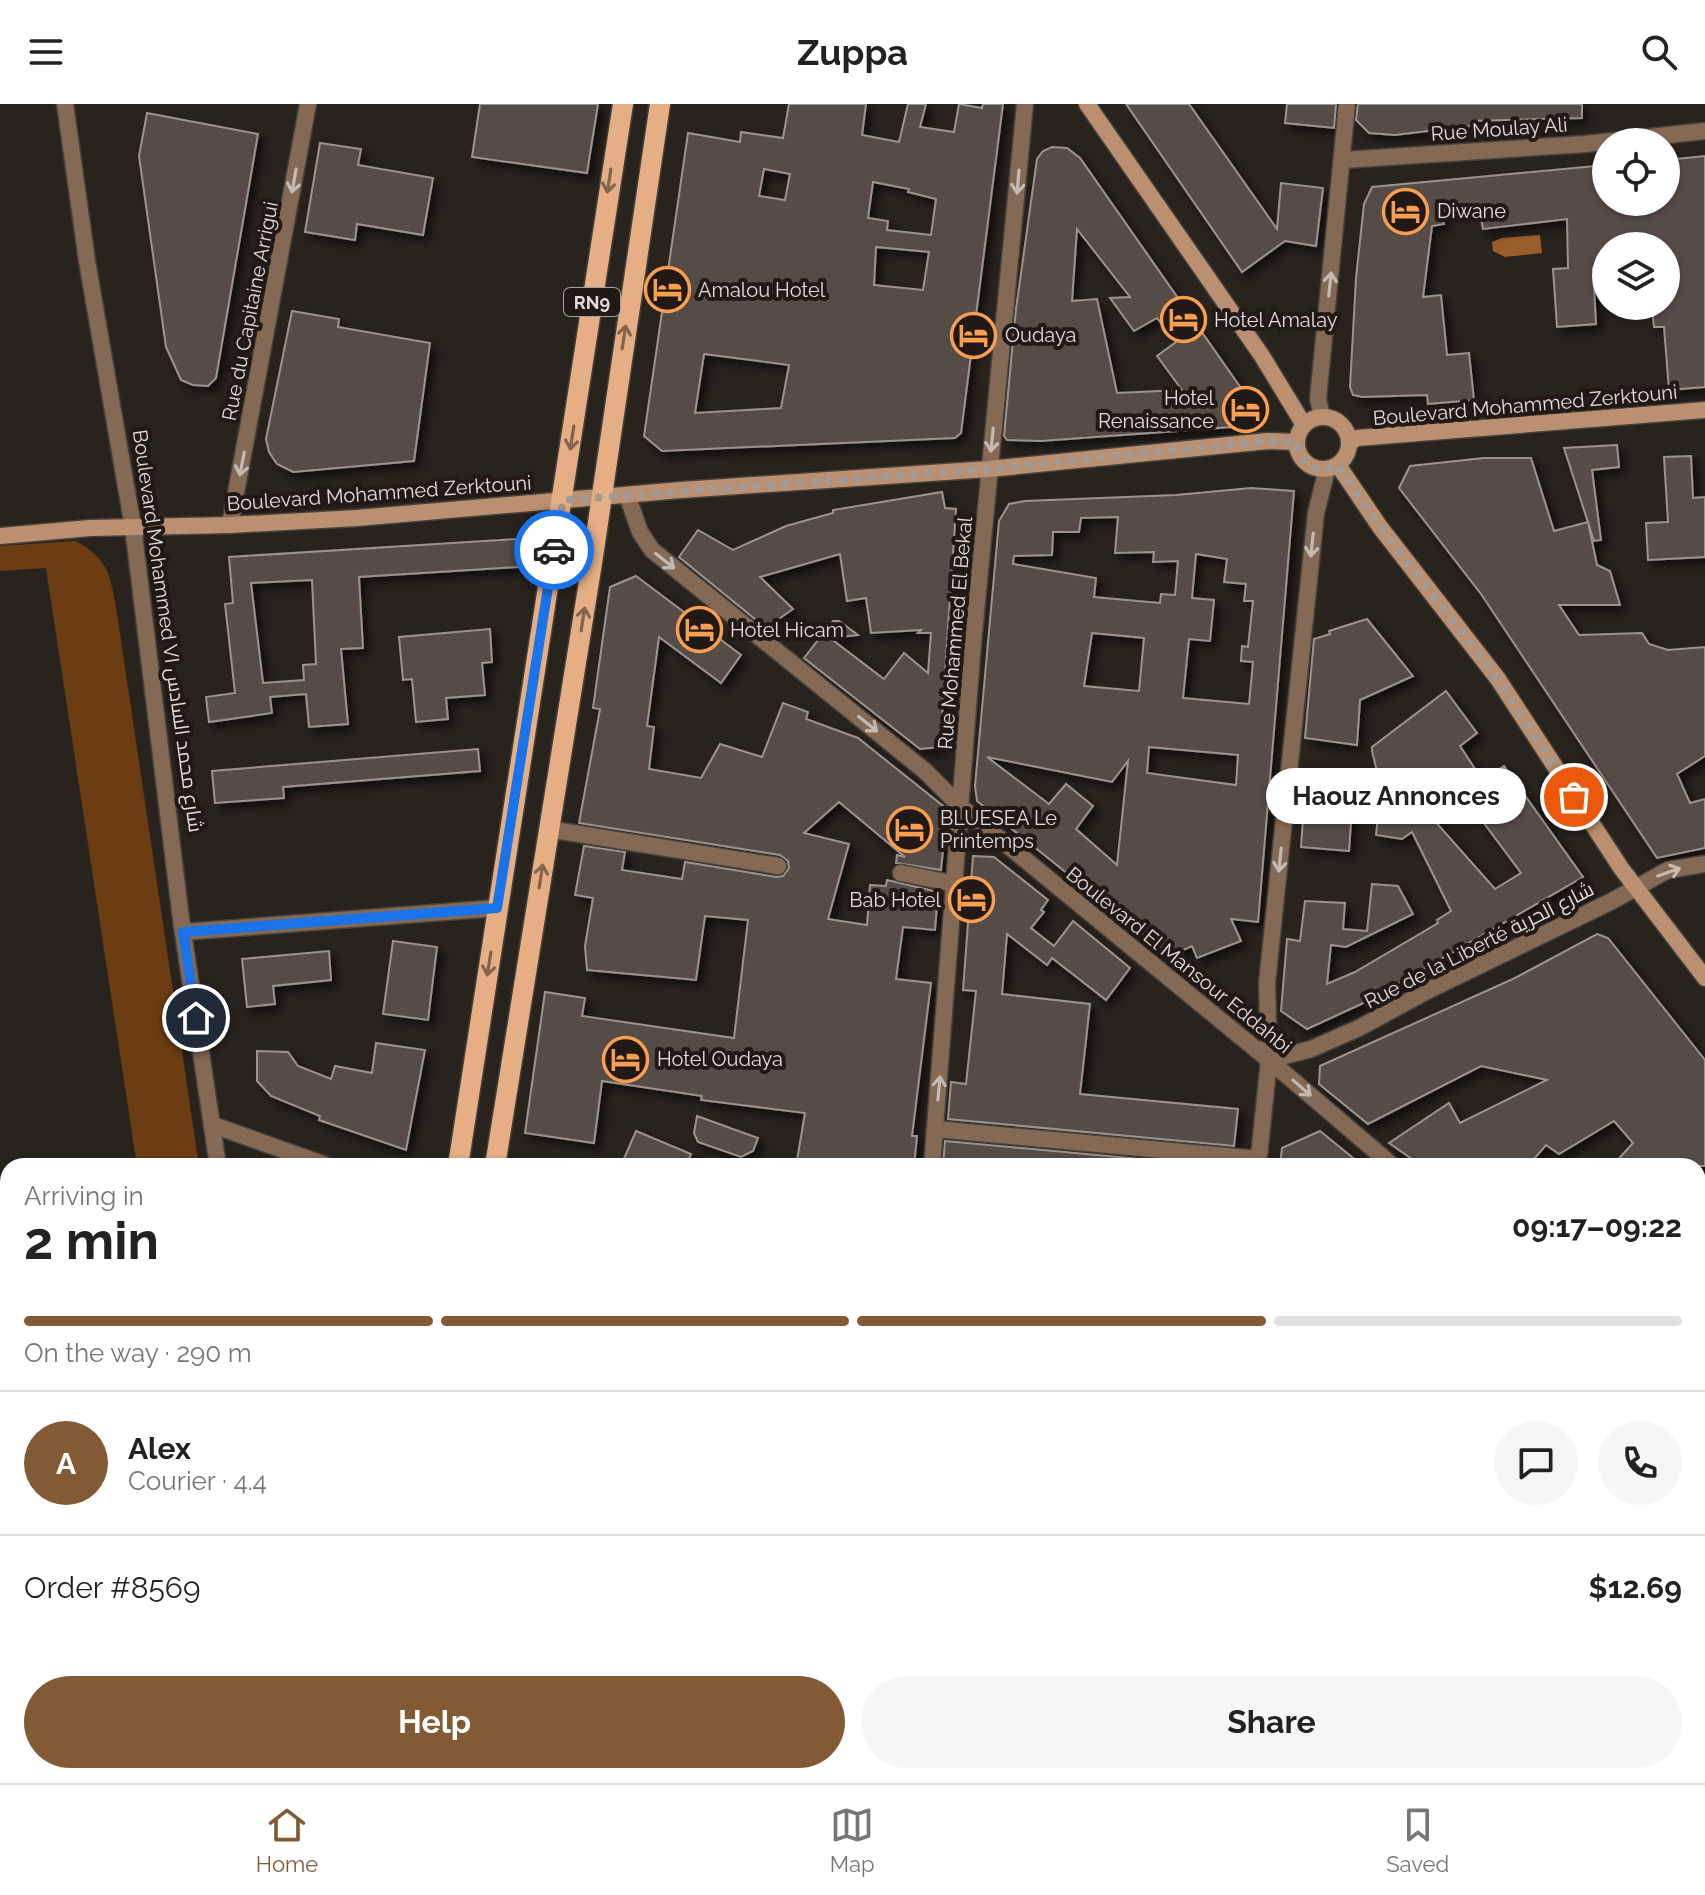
<!DOCTYPE html>
<meta charset="utf-8">
<style>
:root{--surface:#fff;--page:#f6f6f6;--text:#222;--muted:#767676;--line:#e0e0e0;--accent:#835a36}
body{margin:0;font-family:Raleway,Cairo,sans-serif;background:var(--page);color:var(--text);height:100vh;display:flex;flex-direction:column;font-size:30px;white-space:nowrap}
*{box-sizing:border-box;margin:0}
p{font-size:26px;color:var(--muted)}
.icon{flex:none;width:44px;height:44px;fill:none;stroke:currentColor;stroke-width:2;stroke-linecap:round;stroke-linejoin:round}
.map{position:relative;flex:1;overflow:hidden}
.side{position:absolute;left:0px;top:1054px;width:1706px;height:626px;display:flex;flex-direction:column;background:var(--surface);border-radius:24px 24px 0 0;box-shadow:0 2px 6px #0004}
.side>*{flex:none}
.fabs{position:absolute;left:1592px;top:24px;display:grid;gap:16px}
.fabs a{display:grid;place-items:center;width:88px;height:88px;border-radius:50%;background:var(--surface);box-shadow:0 2px 6px #0004;font-size:40px}
.pin{position:absolute;display:grid;place-items:center;width:68px;height:68px;color:#fff;margin:-34px;border:4px solid #fff;border-radius:50%;box-shadow:0 2px 8px #0007}
.courier{position:absolute;display:grid;place-items:center;width:80px;height:80px;margin:-40px;border:6px solid #1a73e8;border-radius:50%;background:#fff;color:#222;box-shadow:0 2px 10px #0007}
.bubble{position:absolute;height:56px;border-radius:28px;background:var(--surface);box-shadow:0 2px 6px #0004;font-size:26px;font-weight:700;line-height:56px;text-align:center}
.overview em{font-style:normal;font-weight:700}
.overview div{display:flex;flex-direction:column-reverse}
.overview{display:flex;align-items:center;justify-content:space-between;height:136px;padding:0 24px}
h1{font-size:52px;font-weight:700;line-height:60px}
.bar{display:grid;grid-template-columns:repeat(4,1fr);gap:12px 8px;align-content:center;height:96px;padding:0 24px}
.bar i{height:10px;border-radius:6px;background:var(--line)}
.bar .selected{background:var(--accent)}
.bar p{grid-column:span 4}
.line{display:flex;align-items:center;gap:20px;padding:0 24px;border-top:2px solid var(--line)}
.line div{flex:1}
.round{display:grid;place-items:center;flex:none;width:84px;height:84px;border-radius:42px;background:var(--page)}
.button{display:flex;gap:16px;margin-top:auto;padding:16px 24px}
.button a{flex:1;height:92px;border-radius:48px;background:var(--accent);color:#fff;font-size:32px;font-weight:700;line-height:92px;text-align:center}
.button a+a{background:var(--page);color:var(--text)}
header{display:flex;justify-content:space-between;align-items:center;height:104px;padding:0 24px;background:var(--surface);font-size:36px;font-weight:700}
.tab-bar{display:flex;justify-content:space-around;align-items:center;height:112px;border-top:2px solid var(--line);background:var(--surface);font-size:22px;color:var(--muted)}
.tab-bar a{display:grid;justify-items:center;gap:4px}
.tab-bar .selected{color:var(--accent)}
.map>svg:first-child{display:block}
.green{fill:#6c3d12}
.water{fill:#995e2b}
.building{fill:#544c47;stroke:#9c938d;stroke-width:2;fill-rule:evenodd;filter:url(#shadow)}
.lines{fill:none;stroke-linecap:round;stroke-linejoin:round}
.pedestrian-casing{stroke:#46413c;stroke-width:19}
.minor-casing{stroke:#46413c;stroke-width:19}
.tertiary-casing{stroke:#46413c;stroke-width:19}
.secondary-casing{stroke:#46413c;stroke-width:19}
.primary-casing{stroke:#46413c;stroke-width:23}
.pedestrian{stroke:#846955;stroke-width:16}
.minor{stroke:#846955;stroke-width:16}
.tertiary{stroke:#846955;stroke-width:16}
.secondary{stroke:#bb9070;stroke-width:16}
.primary{stroke:#e6ae84;stroke-width:20}
.oneway{stroke:#c5bab1}
.oneway2{stroke:#83644c}
.done{stroke:#a19b98;stroke-width:8;stroke-dasharray:0 14.4}
.route{stroke:#1a73e8;stroke-width:10}
.labels{text-anchor:middle;dominant-baseline:central;stroke-width:8;stroke-linejoin:round;paint-order:stroke}
.shield{fill:#201915;stroke:#a7a29e;stroke-width:2}
.shield-label{font-size:18px;font-weight:bold;fill:#e1dcd9}
.street-label{font-size:20px;fill:#e1dcd9;stroke:#201915}
.poi-label{font-size:20px;fill:#e1dcd9;stroke:#201915;text-anchor:start}
</style>
<header><svg class="icon" aria-label="menu" viewBox="0 0 24 24"><path d="M4 6h16M4 12h16M4 18h16"/></svg>Zuppa<svg class="icon" aria-label="search" viewBox="0 0 24 24"><circle cx="10" cy="10" r="6"/><path d="M15 15l6 6"/></svg></header>
<div class="map">
<svg width="1705" height="1679" viewBox="0 0 1705 1679">
<defs>
<filter id="shadow"><feDropShadow dx="5.5" dy="5.5" stdDeviation="4" flood-color="#0009"/></filter>
</defs>
<rect width="100%" height="100%" fill="#29231e"/>
<path class="green" d="M75,437C107,453 110,470 116,503L199,1062H137L46,464L0,467V442Z"/>
<path class="water" d="M1540,131L1542,149L1505,153L1493,147L1492,138L1502,134Z"/>
<g class="building">
<path d="M480,0H598L587,69L472,53Z"/>
<path d="M789,0H866L862,31L899,38L908,0H926L920,23L954,28L959,0L982,4L983,0H1003L961,329L955,334L662,347L644,332L688,29L740,38L741,28L783,34ZM764,65L790,70L785,96L759,92ZM873,78L909,85L908,88L936,95L931,131L887,126L888,117L868,114ZM876,143L929,148L923,186L874,181ZM704,250L789,261L781,304L695,309Z"/>
<path d="M1126,0H1189L1277,125L1281,79L1323,84L1316,142L1285,137L1242,168Z"/>
<path d="M1287,0H1336L1334,24L1285,19Z"/>
<path d="M1358,0H1582V14L1471,17L1470,22L1395,31L1369,29L1356,16Z"/>
<path d="M147,9L258,30L216,274L208,282L193,281L181,276L166,243L139,52Z"/>
<path d="M320,39L361,45L358,61L433,74L423,131L357,120L355,136L305,128Z"/>
<path d="M1052,43L1067,44L1080,54L1250,297L1232,323L1041,337L1007,336L1004,332L1016,205L1037,55L1043,47ZM1077,125L1130,193L1110,194L1134,227L1157,214L1176,238L1157,252L1182,286L1117,289L1097,195L1072,197Z"/>
<path d="M1705,52V283L1669,286L1664,223H1654L1652,202H1666V142H1606V163L1593,164L1596,220L1557,223L1553,165L1568,164L1567,115L1483,125L1479,104L1442,107L1444,120L1432,122L1423,193L1441,191L1447,251L1469,249L1474,296L1428,300L1427,291L1362,293L1353,291L1350,283L1356,174L1364,100L1372,83L1606,61V98H1666V56Z"/>
<path d="M292,207L339,215L338,223L430,239L414,357L293,368L277,360L269,348L266,335Z"/>
<path d="M1617,341L1619,363L1592,366L1601,436L1594,437L1564,344Z"/>
<path d="M1691,352L1693,394L1705,393V453L1648,456L1646,419L1668,418L1664,353Z"/>
<path d="M1484,354H1531L1554,427L1588,418L1597,461L1610,467L1620,501H1559L1579,531L1642,529L1649,540L1668,546L1705,543V652L1677,670L1690,699L1705,695V744L1657,754L1481,490L1399,384L1410,362Z"/>
<path d="M1251,384L1294,387L1258,818L1231,815L1241,837L1197,854L1192,842L1170,852L977,697L975,682L999,417L1009,400L1025,397L1176,391ZM1118,413L1115,449L1154,448L1153,458L1178,457L1175,491L1161,490L1160,499L1094,493L1096,474L1013,460L1014,452L1052,451L1053,428H1079L1081,414ZM1196,450L1227,455L1224,478L1246,480L1244,497H1253L1248,543L1242,542L1241,557L1253,558L1249,600L1183,594L1189,535L1210,537L1214,496L1192,494ZM1092,529L1144,534L1139,587L1084,582ZM1149,643L1238,651L1236,681L1147,669ZM987,653L1112,678L1128,657L1117,761L1076,725L1093,702L1066,680L1049,700Z"/>
<path d="M942,388L945,404L956,405L940,643L920,645L804,554L833,517H839L858,531L830,534L884,575L904,549L928,569L931,529H918L921,526L871,529L866,494L847,497L840,450L760,473L793,505L766,524L679,453L698,426L733,446L786,422L833,409V406Z"/>
<path d="M516,435L518,463L359,473L363,544L341,545L348,620L309,623L306,590L270,593L272,609L209,618L206,593L235,589L225,500L233,499L229,453ZM312,476L316,560L303,561L304,576L263,579L251,479Z"/>
<path d="M636,472L741,551L721,579L659,533L647,622L654,623L649,665L701,674L720,640L762,653L783,599L808,608L806,615L858,634L947,705L941,766L896,759L897,751L905,753L839,698L804,729L849,740L828,815L867,821L870,781L886,782L887,776L938,788L935,826L903,823L896,875L931,879L912,1032H917L914,1062H796L805,1009L701,996L702,992L602,977L594,1039L525,1029L545,888L585,894L582,912L734,934L748,816L705,812L696,876L587,866L585,842L593,794L575,791L584,742L625,748L622,766L682,775L685,758L776,773L783,772L789,764L788,757L780,751L579,719L600,605L593,604L610,483Z"/>
<path d="M1367,515L1413,572L1360,596L1357,641L1305,634L1314,535L1330,530L1329,527Z"/>
<path d="M490,525L492,558L482,559L485,591L446,594L448,615L416,618L412,575L403,576L399,533Z"/>
<path d="M1446,587L1477,629L1460,642L1483,677L1504,662L1583,773L1370,896L1307,925L1281,907L1287,835L1300,837L1305,797L1345,799L1343,825L1367,827L1372,780L1398,782L1413,810L1346,843L1331,841L1327,880L1355,868L1438,819L1437,816L1451,807L1412,728L1402,735L1376,731L1380,692H1383L1372,647V643ZM1463,691L1521,769L1495,785L1432,714Z"/>
<path d="M478,645L480,667L283,683L284,694L215,699L212,667Z"/>
<path d="M1305,686L1353,690L1349,747L1301,743Z"/>
<path d="M973,752L994,753L1048,796L1041,806L1044,808L1031,824L1054,842L1073,817L1130,864L1106,896L1052,854L1047,861L1007,830L1002,890L1090,900L1080,990L1238,1005L1234,1042L948,1015L951,978L966,980L976,887L963,886Z"/>
<path d="M1597,830L1608,834L1705,956V1062H1612L1633,1039L1614,1017L1559,1050L1546,1041L1528,1062H1422L1389,1039L1449,999L1460,1019L1547,976L1481,962L1368,1020L1319,980L1320,962L1515,874Z"/>
<path d="M393,837L437,843L428,916L383,910Z"/>
<path d="M329,847L331,876L273,882L275,900L247,903L242,855Z"/>
<path d="M376,939L425,946L406,1046L319,1016L320,1012L271,992L257,977V947L288,948L298,962L331,975L335,962L372,969Z"/>
<path d="M697,1012L758,1034L753,1047L741,1053L698,1038L694,1029Z"/>
<path d="M636,1027L691,1050L686,1062H636L623,1057Z"/>
<path d="M1320,1027L1363,1062H1280L1282,1044Z"/>
<path d="M945,1037L1215,1062H943Z"/>
</g>
<g class="lines">
<defs>
<path id="pedestrian" d="M935,1025L1259,1055"/>
<g id="minor">
<path d="M1343,56L1585,40L1705,27"/>
<path d="M1322,312L1318,295L1347,0"/>
<path d="M627,391L640,428L652,446L925,667L961,703L1269,956L1393,1062"/>
<path d="M230,421L308,0"/>
<path d="M548,725L778,762"/>
<path d="M901,769L956,780"/>
<path d="M183,828L497,804"/>
<path d="M1269,956L1311,945L1359,924L1427,887L1612,797L1668,766L1705,760"/>
<path d="M932,1062L973,539L1025,0"/>
<path d="M1258,1062L1269,956L1267,879L1316,409L1327,365"/>
<path d="M1698,1313L1705,1318"/>
<path d="M1698,1349L1705,1337"/>
<path d="M750,1672L753,1679"/>
<path d="M884,1679V1672"/>
<path d="M1204,1679L1205,1672"/>
<path d="M1568,1679L1570,1672"/>
</g>
<g id="tertiary">
<path d="M65,0L87,157L133,423L181,815L218,1062"/>
<path d="M213,1021L328,1062"/>
<path d="M1698,1538L1705,1540"/>
</g>
<g id="secondary">
<path d="M1087,0L1262,252L1304,321"/>
<circle cx="1323" cy="339" r="26"/>
<path d="M1349,339L1357,334L1705,306"/>
<path d="M1338,361L1380,423L1498,575L1621,764L1705,874"/>
<path d="M0,432L90,424L230,421L357,414L681,386L989,365L1268,337L1296,338"/>
</g>
<g id="primary">
<path d="M458,1062L623,0"/>
<path d="M495,1062L592,459L660,0"/>
<path d="M306,1672V1679"/>
<path d="M378,1679L379,1672"/>
</g>
</defs>
<use href="#pedestrian" class="pedestrian-casing"/>
<use href="#minor" class="minor-casing"/>
<use href="#tertiary" class="tertiary-casing"/>
<use href="#secondary" class="secondary-casing"/>
<use href="#primary" class="primary-casing"/>
<use href="#pedestrian" class="pedestrian"/>
<use href="#minor" class="minor"/>
<use href="#tertiary" class="tertiary"/>
<use href="#secondary" class="secondary"/>
<use href="#primary" class="primary"/>
</g>
<defs><path id="oneway-shaft" d="M-6 0H5M1.5-3L5.5 0L1.5 3" fill="none" stroke-width="1.6" stroke-linecap="round" stroke-linejoin="round" transform="scale(2)"/></defs>
<g class="oneway">
<use href="#oneway-shaft" transform="translate(294 77) rotate(100)"/>
<use href="#oneway-shaft" transform="translate(1018 78) rotate(95)"/>
<use href="#oneway-shaft" transform="translate(1330 180) rotate(-84)"/>
<use href="#oneway-shaft" transform="translate(992 336) rotate(96)"/>
<use href="#oneway-shaft" transform="translate(242 360) rotate(101)"/>
<use href="#oneway-shaft" transform="translate(1312 441) rotate(96)"/>
<use href="#oneway-shaft" transform="translate(665 457) rotate(39)"/>
<use href="#oneway-shaft" transform="translate(868 620) rotate(39)"/>
<use href="#oneway-shaft" transform="translate(1280 756) rotate(96)"/>
<use href="#oneway-shaft" transform="translate(1669 768) rotate(-19)"/>
<use href="#oneway-shaft" transform="translate(939 984) rotate(-85)"/>
<use href="#oneway-shaft" transform="translate(1302 984) rotate(41)"/>
</g>
<g class="oneway2">
<use href="#oneway-shaft" transform="translate(609 77) rotate(99)"/>
<use href="#oneway-shaft" transform="translate(624 233) rotate(-81)"/>
<use href="#oneway-shaft" transform="translate(572 334) rotate(99)"/>
<use href="#oneway-shaft" transform="translate(583 515) rotate(-81)"/>
<use href="#oneway-shaft" transform="translate(541 772) rotate(-81)"/>
<use href="#oneway-shaft" transform="translate(489 860) rotate(99)"/>
</g>
<g class="lines">
<path class="done" d="M554,446L563,396L989,365L1268,337L1296,338C1301,362 1315,371 1338,361L1380,423L1498,575L1574,693"/>
<path class="route" d="M196,914L183,828L497,804L554,446"/>
</g>
<defs>
<symbol id="hotel-ring" viewBox="-11 -11 22 22"><circle r="9.5" fill="#201915" stroke="#fa9f4f" stroke-width="1.5"/><path d="M-6-4.5h1.5V1H6V5H4.5V3h-9V5H-6ZM-4 0a1.8 1.8 0 1 1 3.6 0ZM.5 0V-2.5h3Q6-2.5 6 0Z" fill="#fa9f4f"/></symbol>
</defs>
<g fill-rule="evenodd">
<use href="#hotel-ring" x="1380" y="82" width="51" height="51"/>
<use href="#hotel-ring" x="642" y="160" width="51" height="51"/>
<use href="#hotel-ring" x="1158" y="190" width="51" height="51"/>
<use href="#hotel-ring" x="948" y="206" width="51" height="51"/>
<use href="#hotel-ring" x="1220" y="280" width="51" height="51"/>
<use href="#hotel-ring" x="674" y="500" width="51" height="51"/>
<use href="#hotel-ring" x="884" y="700" width="51" height="51"/>
<use href="#hotel-ring" x="946" y="770" width="51" height="51"/>
<use href="#hotel-ring" x="600" y="930" width="51" height="51"/>
</g>
<g class="labels">
<rect class="shield" x="564" y="184" width="56" height="28" rx="6"/>
<g class="shield-label">
<text x="592" y="198">RN9</text>
</g>
<g class="street-label">
<text transform="translate(1499 25) rotate(-4)">Rue Moulay Ali</text>
<text transform="translate(250 207) rotate(-79)">Rue du Capitaine Arrigui</text>
<text transform="translate(1525 301) rotate(-5)">Boulevard Mohammed Zerktouni</text>
<text transform="translate(379 389) rotate(-4)">Boulevard Mohammed Zerktouni</text>
<text transform="translate(168 527) rotate(82)">Boulevard Mohammed VI شارع محمد السادس</text>
<text transform="translate(955 529) rotate(-85)">Rue Mohammed El Bekal</text>
<text transform="translate(1479 841) rotate(-27)">Rue de la Liberté شارع الحرية</text>
<text transform="translate(1179 856) rotate(39)">Boulevard El Mansour Eddahbi</text>
</g>
<g class="poi-label">
<text x="1437" y="107">Diwane</text>
<text x="698" y="186">Amalou Hotel</text>
<text x="1214" y="216">Hotel Amalay</text>
<text x="1005" y="231">Oudaya</text>
<text x="1214" y="294" text-anchor="end">Hotel<tspan x="1214" dy="23">Renaissance</tspan></text>
<text x="730" y="526">Hotel Hicam</text>
<text x="940" y="714">BLUESEA Le<tspan x="940" dy="23">Printemps</tspan></text>
<text x="941" y="796" text-anchor="end">Bab Hotel</text>
<text x="657" y="955">Hotel Oudaya</text>
</g>
</g>
</svg>
<div class="fabs">
<a><svg class="icon" aria-label="locate" viewBox="0 0 24 24"><circle cx="12" cy="12" r="6"/><path d="M12 2v4M12 18v4M2 12h4M18 12h4"/></svg></a>
<a><svg class="icon" aria-label="layers" viewBox="0 0 24 24"><path d="M12 4l9 5-9 5-9-5zM3 14l9 5 9-5"/></svg></a>
</div>
<div class="pin" style="left:1574px;top:693px;background:#ea580c"><svg class="icon" aria-label="bag" viewBox="0 0 24 24"><path d="M5 8h14l-1 12H6zM9 8a3 3 0 0 1 6 0"/></svg></div>
<div class="pin" style="left:196px;top:914px;background:#1f2937"><svg class="icon" aria-label="home" viewBox="0 0 24 24"><path d="M3 11l9-7 9 7M6 9v11h12V9"/></svg></div>
<div class="courier" style="left:554px;top:446px"><svg class="icon" aria-label="car" viewBox="0 0 24 24"><path d="M5 17H2v-5l4-1 3-4h7l3 4 3 1v5h-3M9 17h6M6 11h13"/><circle cx="7" cy="17" r="2"/><circle cx="17" cy="17" r="2"/></svg></div>
<div class="bubble" style="left:1266px;top:664px;width:260px">Haouz Annonces</div>
<section class="side">
<div class="overview"><div><h1>2 min</h1><p>Arriving in</p></div><em>09:17–09:22</em></div>
<div class="bar"><i class="selected"></i><i class="selected"></i><i class="selected"></i><i></i><p>On the way · 290 m</p></div>
<div class="line" style="height:144px"><b class="round" style="background:var(--accent);color:#fff">A</b><div><b>Alex</b><p>Courier · 4.4</p></div><a class="round"><svg class="icon" aria-label="chat" viewBox="0 0 24 24"><path d="M4 5h16v11H9l-5 4z"/></svg></a><a class="round"><svg class="icon" aria-label="phone" viewBox="0 0 24 24"><path d="M5 4h4l2 5-3 2q2 4 5 5l2-3 5 2v4C11 20 4 13 5 4z"/></svg></a></div>
<div class="line" style="height:104px"><div>Order #8569</div><b>$12.69</b></div>
<div class="button"><a>Help</a><a>Share</a></div>
</section>
</div>
<nav class="tab-bar">
<a class="selected"><svg class="icon" aria-label="home" viewBox="0 0 24 24"><path d="M3 11l9-7 9 7M6 9v11h12V9"/></svg>Home</a>
<a><svg class="icon" aria-label="map" viewBox="0 0 24 24"><path d="M3 6l6-2 6 2 6-2v14l-6 2-6-2-6 2zM9 4v14M15 6v14"/></svg>Map</a>
<a><svg class="icon" aria-label="saved" viewBox="0 0 24 24"><path d="M7 4h10v16l-5-4-5 4z"/></svg>Saved</a>
</nav>
